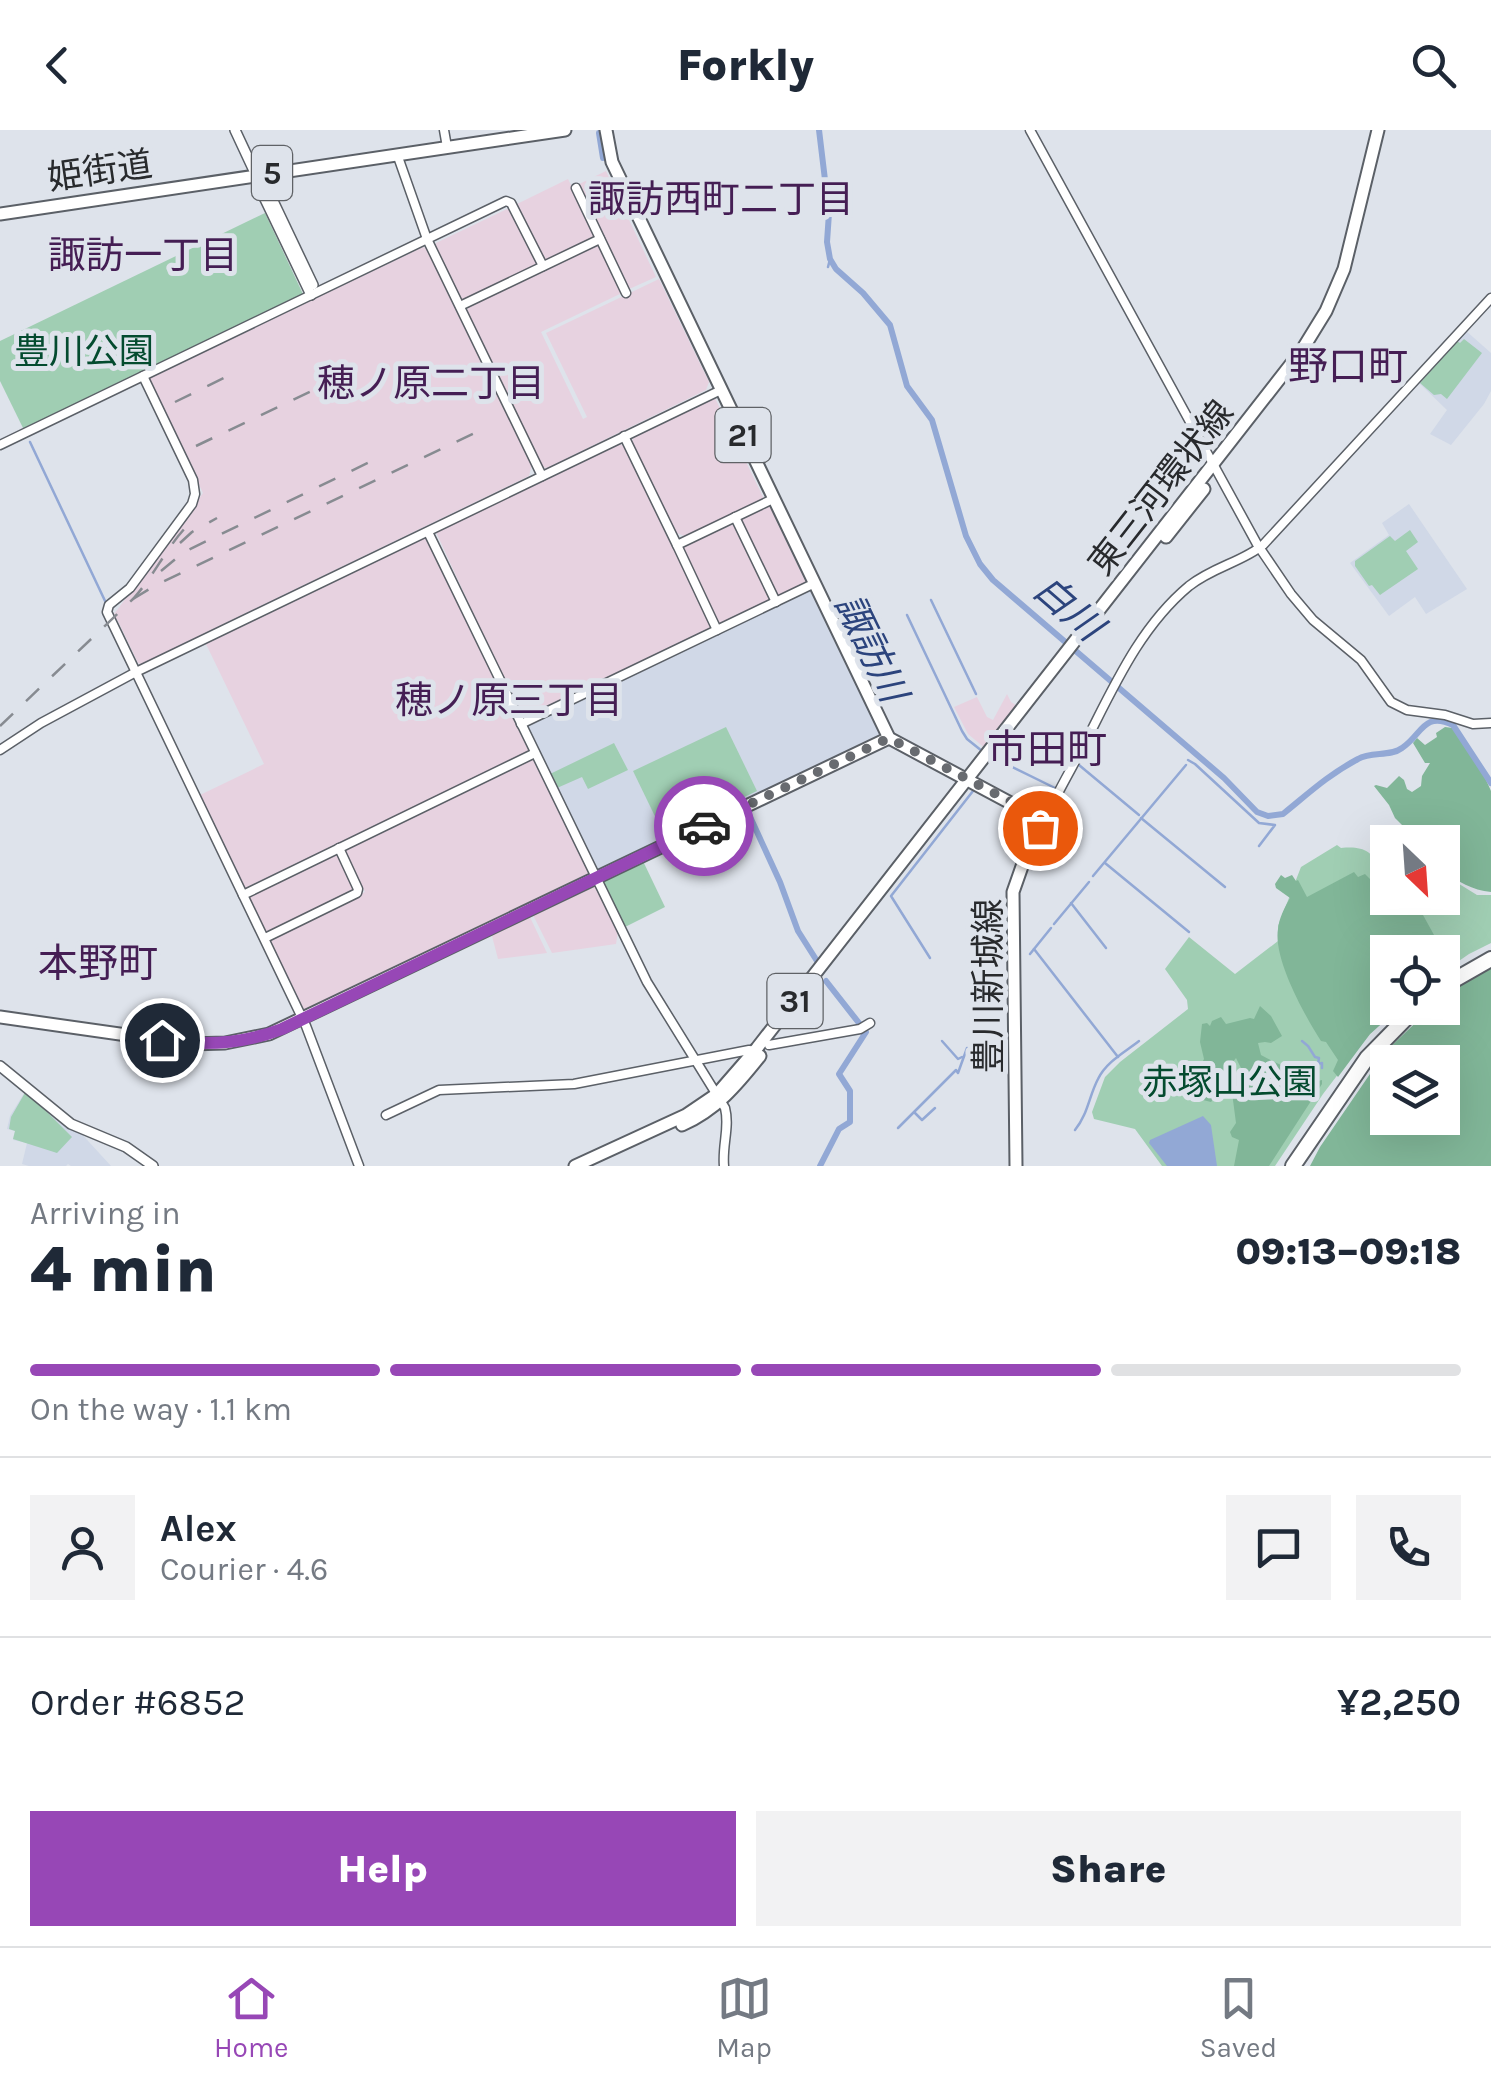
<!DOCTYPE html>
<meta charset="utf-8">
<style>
:root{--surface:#fff;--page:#f2f2f3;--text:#1f2937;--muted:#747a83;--line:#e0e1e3;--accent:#9747b6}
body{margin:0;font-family:Karla,"Noto Sans JP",sans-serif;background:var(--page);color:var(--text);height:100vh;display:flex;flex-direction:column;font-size:38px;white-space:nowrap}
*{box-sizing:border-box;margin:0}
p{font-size:32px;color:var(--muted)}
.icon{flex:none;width:55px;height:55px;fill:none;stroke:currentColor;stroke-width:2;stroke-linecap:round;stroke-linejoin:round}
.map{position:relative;height:1036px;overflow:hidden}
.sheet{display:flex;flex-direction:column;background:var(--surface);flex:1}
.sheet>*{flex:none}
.needle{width:65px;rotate:155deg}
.fabs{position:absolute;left:1370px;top:695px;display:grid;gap:20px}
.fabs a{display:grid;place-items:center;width:90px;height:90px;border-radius:0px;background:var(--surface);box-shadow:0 10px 40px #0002;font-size:50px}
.pin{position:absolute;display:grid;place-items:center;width:85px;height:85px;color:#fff;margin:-42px;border:5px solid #fff;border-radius:50%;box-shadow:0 2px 10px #0007}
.courier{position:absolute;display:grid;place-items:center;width:100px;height:100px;margin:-50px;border:8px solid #9747b6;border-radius:50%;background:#fff;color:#222;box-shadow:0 2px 12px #0007}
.summary em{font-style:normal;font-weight:800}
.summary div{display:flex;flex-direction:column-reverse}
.summary{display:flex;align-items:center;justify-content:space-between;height:170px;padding:0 30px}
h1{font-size:65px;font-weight:800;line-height:75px}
.bar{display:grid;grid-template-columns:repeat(4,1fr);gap:15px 10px;align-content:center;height:120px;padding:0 30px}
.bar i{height:12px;border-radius:8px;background:var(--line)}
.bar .current{background:var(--accent)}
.bar p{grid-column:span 4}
.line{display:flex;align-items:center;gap:25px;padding:0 30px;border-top:2px solid var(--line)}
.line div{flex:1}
.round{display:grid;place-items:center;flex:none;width:105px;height:105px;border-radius:0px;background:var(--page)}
.action{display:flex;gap:20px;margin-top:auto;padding:20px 30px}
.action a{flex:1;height:115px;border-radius:0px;background:var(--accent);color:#fff;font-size:40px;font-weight:800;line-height:115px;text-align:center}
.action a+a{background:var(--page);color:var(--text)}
header{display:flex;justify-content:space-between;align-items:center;height:130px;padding:0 30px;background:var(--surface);font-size:45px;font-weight:800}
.dock{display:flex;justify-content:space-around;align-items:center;height:140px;border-top:2px solid var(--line);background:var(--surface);font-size:28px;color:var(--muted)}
.dock a{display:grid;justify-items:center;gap:5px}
.dock .current{color:var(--accent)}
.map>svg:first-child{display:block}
.built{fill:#d0d8e7}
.industrial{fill:#e7d2e0}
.green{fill:#a0ceb3}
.forest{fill:#81b698;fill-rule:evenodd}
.water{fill:#92a8d5}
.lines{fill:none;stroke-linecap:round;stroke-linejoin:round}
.stream{stroke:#92a8d5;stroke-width:2.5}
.river{stroke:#92a8d5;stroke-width:6}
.tertiary-casing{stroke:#5b6067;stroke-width:11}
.secondary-casing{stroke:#5b6067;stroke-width:12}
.primary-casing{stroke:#5b6067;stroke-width:15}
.motorway-casing{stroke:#5b6067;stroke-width:18}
.tertiary{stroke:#fff;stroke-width:8}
.secondary{stroke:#fff;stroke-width:9}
.primary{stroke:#fff;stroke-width:11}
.motorway{stroke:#fff;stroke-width:14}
.rail{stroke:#878b91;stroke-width:2.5;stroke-dasharray:18 18;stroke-linecap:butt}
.done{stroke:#686b70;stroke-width:10;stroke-dasharray:0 18}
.route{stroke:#9747b6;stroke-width:12}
.labels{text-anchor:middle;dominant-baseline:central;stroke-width:10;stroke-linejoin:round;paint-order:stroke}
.shield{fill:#dee3eb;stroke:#5f6266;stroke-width:2.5}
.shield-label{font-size:32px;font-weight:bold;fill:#282a2d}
.street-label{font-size:35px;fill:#282a2d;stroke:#dee3eb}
.park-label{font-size:35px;fill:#044b2f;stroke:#dee3eb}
.neighbourhood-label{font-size:38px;fill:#451e54;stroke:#dee3eb}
.water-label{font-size:38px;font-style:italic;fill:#2c447d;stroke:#dee3eb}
.quarter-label{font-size:40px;fill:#451e54;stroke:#dee3eb}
</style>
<header><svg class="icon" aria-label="back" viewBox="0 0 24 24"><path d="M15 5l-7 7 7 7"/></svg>Forkly<svg class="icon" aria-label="search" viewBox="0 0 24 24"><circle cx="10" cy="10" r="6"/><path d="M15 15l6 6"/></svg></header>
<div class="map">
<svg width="1491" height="1036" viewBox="0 0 1491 1036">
<rect width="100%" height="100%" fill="#dee3eb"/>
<g class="built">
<path d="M1465,200L1491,223V261L1484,274L1451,315L1430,304L1447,280L1418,252Z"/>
<path d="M1409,374L1467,459L1426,484L1415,467L1389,486L1350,433L1389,405L1382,393Z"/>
<path d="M810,458L881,605L597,742L526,594Z"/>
<path d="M26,960L78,1000L111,1036H71L68,1034L66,1036H29L22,1034L27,1013L13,1010L15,1001L7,999L10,986Z"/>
</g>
<g class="industrial">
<path d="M606,41L656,147L627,160L577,55Z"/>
<path d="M568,49L596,106L594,109L547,132L544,130L517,74Z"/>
<path d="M507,79L514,82L539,132L537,136L465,172L461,171L435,117L436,113Z"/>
<path d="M597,115L602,116L624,162L541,202L583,289L587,287L546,203L659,149L709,252L706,260L547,338L542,337L467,181L469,175Z"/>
<path d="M423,117L428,119L511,288L532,334L529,346L141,534L138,533L117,489L114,491L112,487L203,363L148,249Z"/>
<path d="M715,268L764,369L687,407L674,402L631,315L634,306Z"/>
<path d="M618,314L625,316L712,496L710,501L522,590L436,402Z"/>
<path d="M766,375L770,377L806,453L779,466L776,465L739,390Z"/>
<path d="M737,393L772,469L771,473L722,496L717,494L681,419L683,415Z"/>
<path d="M426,406L529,619L528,623L245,758L200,665L264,634L206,514Z"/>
<path d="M1007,564L1011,572L1019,577L986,619L968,604L954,577L977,567L987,587L993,590Z"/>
<path d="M530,628L534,630L588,742L587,745L303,883L268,811L270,808L365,762L345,720L346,718Z"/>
<path d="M336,723L338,724L355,759L354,762L266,803L248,767L250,764Z"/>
<path d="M593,752L618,801L616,814L552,823L532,783Z"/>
<path d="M528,783L547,823L498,829L491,802Z"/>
</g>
<g class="green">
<path d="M265,83L303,164L24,300L0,251V211Z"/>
<path d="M1464,209L1482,223L1447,269L1441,264L1434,265L1420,253L1457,211L1460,213Z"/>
<path d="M1410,400L1418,412L1406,421L1418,439L1380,465L1372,455L1369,456L1355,436V431L1390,406L1395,411Z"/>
<path d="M726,597L757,661L664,705L633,641Z"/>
<path d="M614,613L628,640L588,659L582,647L557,658L550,644Z"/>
<path d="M1337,715L1341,718C1362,716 1373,720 1381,741L1387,740L1388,768H1442L1443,744L1477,765H1491V813L1469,824L1443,842L1442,822H1388V878H1399L1370,904L1352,926L1323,964L1275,1036H1162L1135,999L1094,989L1092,982L1105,947L1120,932L1188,879L1187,870L1165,839L1189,807L1235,844L1278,811V796L1301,737Z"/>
<path d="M642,729L665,777L625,797L602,750Z"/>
<path d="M26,961L72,1007L57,1023L13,1009L15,1001L9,999L11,987Z"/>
</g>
<g class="forest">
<path d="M1445,597L1453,598L1479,634L1491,661V762C1472,760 1458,752 1443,740L1442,712H1419L1395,688L1389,675L1374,656L1376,655L1387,658L1399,646L1404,650L1407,659L1412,662L1421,656L1422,646L1430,633H1425L1413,613L1417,608L1425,615L1437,607L1436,603Z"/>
<path d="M1387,735L1388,768H1442L1443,744L1458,754L1456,765L1447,771L1436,783L1425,782L1423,785L1439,814V822H1388V878H1399L1370,904L1338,947L1333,941L1338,930L1326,912L1321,911C1305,886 1273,829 1278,799C1279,788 1285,777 1290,768L1276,758L1275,754L1281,745L1285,748L1292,745L1296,751L1298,750L1307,767L1354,742L1358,747L1365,744L1371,750Z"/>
<path d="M1491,835V1036H1310L1320,1017L1385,922L1431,878H1442L1443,868ZM1388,932H1442V988H1388Z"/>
<path d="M1260,876L1271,886L1282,906L1271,913L1265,912L1258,913L1261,925C1280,935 1295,942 1315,944L1318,951L1322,950V954L1269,1036H1234L1239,1010L1232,1007L1230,1002L1236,993L1231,955L1241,938L1236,928L1226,941L1219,939L1217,943L1220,960L1211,972L1203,970L1195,946L1204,929L1200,912L1202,894L1207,893L1210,896L1212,891L1221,887L1226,894L1250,888L1254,889Z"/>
</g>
<path class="water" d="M1203,986L1211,995L1217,1036H1167L1149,1013L1150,1010Z"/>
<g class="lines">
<g class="stream">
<path d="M828,137L830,129"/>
<path d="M30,312L106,473"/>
<path d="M931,470L976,564"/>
<path d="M907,485L962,601L967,609L982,621"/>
<path d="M1018,603L1072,630"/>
<path d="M998,630L1055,658"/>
<path d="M1188,630L1195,634L1259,693L1275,695L1259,716"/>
<path d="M1079,635L1139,685"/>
<path d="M1141,688L1225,757"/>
<path d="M1105,733L1189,802"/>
<path d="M1093,746L1186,635"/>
<path d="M1071,773L1106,818"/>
<path d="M1054,794L1089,752"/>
<path d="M1034,819L1118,927"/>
<path d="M1030,824L1051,798"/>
<path d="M930,828L891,766L973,661L977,660"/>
<path d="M942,911L958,929L962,927"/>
<path d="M1302,911L1308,916L1315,927L1319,928L1318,934L1322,933V938"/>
<path d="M915,983L922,990L935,978"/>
<path d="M898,998L956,940L958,943L967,918"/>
<path d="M1075,1000C1088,984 1089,966 1098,949C1106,932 1125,922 1139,911"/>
</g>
<g class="river">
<path d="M819,0L829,83L827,112L830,129L836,139L863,163L890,195L907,256L932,290L966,406L980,434L993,450L1224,648L1257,682L1268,686L1283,684C1309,663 1328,645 1358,629C1371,621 1390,627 1402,618C1422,605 1423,581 1453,595L1491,653"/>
<path d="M599,3L603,28"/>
<path d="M746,678L780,752L798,801L817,831"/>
<path d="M820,1036L839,999L850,992V961L839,944L866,902L826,851"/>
</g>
<defs>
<g id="tertiary">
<path d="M444,0L447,17"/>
<path d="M1030,0L1257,414L1291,464L1313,490L1361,530L1391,572L1407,580L1445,585L1473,594L1491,593"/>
<path d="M397,24L427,109L542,346"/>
<path d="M576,58L626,163"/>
<path d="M460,176L600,109"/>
<path d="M143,246L193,350L195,364L192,374L130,458L109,475L107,482L306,896L359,1036"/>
<path d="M624,306L677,415L773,369"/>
<path d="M0,315L506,71L511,73L543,136"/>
<path d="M735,387L776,472"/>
<path d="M428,402L647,852L725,978C730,997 722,1015 724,1036"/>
<path d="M677,415L717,500"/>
<path d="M521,594L815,453"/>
<path d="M0,620L41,593L136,542L721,260"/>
<path d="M1044,691C1057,663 1073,636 1087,609C1115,554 1141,496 1189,456C1213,437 1242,432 1263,415L1491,168"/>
<path d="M243,765L535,623"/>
<path d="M265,808L357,763L358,759L339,718"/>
<path d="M769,915L860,899L870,893"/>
<path d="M386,985L439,960L574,954L749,920L754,921"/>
</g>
<g id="secondary">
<path d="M235,0L256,45"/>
<path d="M254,46L311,165"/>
<path d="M264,52L313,155"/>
<path d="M0,936L71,994L126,1017L153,1036"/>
</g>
<g id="primary">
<path d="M606,0L612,32L889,608L1044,691L1026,725L1013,762L1016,1036"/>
<path d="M0,84L565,0"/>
<path d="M1166,407L1204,359"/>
<path d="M0,887L190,914L225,913L269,904L889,608"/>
<path d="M682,995C716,980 737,955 760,926"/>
<path d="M575,1036L686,985L717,964L757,918L1302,220L1326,181L1344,139L1378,0"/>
</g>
<g id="motorway">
<path d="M1442,857L1491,829"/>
<path d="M1293,1036L1367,928L1416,878"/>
</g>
</defs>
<use href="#tertiary" class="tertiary-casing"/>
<use href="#secondary" class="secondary-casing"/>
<use href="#primary" class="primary-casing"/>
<use href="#motorway" class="motorway-casing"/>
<use href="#tertiary" class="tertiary"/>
<use href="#secondary" class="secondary"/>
<use href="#primary" class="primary"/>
<use href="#motorway" class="motorway"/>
<g class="rail">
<path d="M175,272L236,242"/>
<path d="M196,316L347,244"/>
<path d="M180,413L192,402L217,388"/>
<path d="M161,441L184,422L382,326"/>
<path d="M133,469L156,455L485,298"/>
<path d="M0,596L133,469C154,446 166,418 187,396"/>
</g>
</g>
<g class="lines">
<path class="done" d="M704,696L889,608L1038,686L1044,691L1040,698"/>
<path class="route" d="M162,910C203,916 243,914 282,899L704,696"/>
</g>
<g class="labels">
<g class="shield">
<rect x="252" y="16" width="40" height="54" rx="8"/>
<rect x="715.5" y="278" width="55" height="54" rx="8"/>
<rect x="767.5" y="844" width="55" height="54" rx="8"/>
</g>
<g class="shield-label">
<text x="272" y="43">5</text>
<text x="743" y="305">21</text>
<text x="795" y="871">31</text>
</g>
<g class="street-label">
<text transform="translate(100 41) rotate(-8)">姫街道</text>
<text transform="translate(1161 358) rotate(-52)">東三河環状線</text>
<text transform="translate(988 856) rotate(-90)">豊川新城線</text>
</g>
<g class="park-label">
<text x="84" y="221">豊川公園</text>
<text x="1230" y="952">赤塚山公園</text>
</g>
<g class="neighbourhood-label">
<text x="721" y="69">諏訪西町二丁目</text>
<text x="143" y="125">諏訪一丁目</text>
<text x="431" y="253">穂ノ原二丁目</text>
<text x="509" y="570">穂ノ原三丁目</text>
</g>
<g class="water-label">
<text transform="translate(1068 478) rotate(41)">白川</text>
<text transform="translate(871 518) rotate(64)">諏訪川</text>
</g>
<g class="quarter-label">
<text x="1348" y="236">野口町</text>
<text x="1047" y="619">市田町</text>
<text x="98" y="833">本野町</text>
</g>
</g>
</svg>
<div class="fabs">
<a><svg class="needle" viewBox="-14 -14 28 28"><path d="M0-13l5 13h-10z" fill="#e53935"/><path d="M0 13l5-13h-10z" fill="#747a83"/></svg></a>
<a><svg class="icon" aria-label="locate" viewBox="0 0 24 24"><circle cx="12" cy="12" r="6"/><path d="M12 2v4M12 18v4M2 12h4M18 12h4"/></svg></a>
<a><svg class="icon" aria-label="layers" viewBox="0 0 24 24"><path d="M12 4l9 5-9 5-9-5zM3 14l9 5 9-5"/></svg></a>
</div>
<div class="pin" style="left:1040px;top:698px;background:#ea580c"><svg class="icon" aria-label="bag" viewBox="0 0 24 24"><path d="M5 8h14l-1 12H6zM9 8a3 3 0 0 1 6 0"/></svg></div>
<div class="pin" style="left:162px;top:910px;background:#1f2937"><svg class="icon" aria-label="home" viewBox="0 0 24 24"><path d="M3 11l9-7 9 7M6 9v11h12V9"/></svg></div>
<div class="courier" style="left:704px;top:696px"><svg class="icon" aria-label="car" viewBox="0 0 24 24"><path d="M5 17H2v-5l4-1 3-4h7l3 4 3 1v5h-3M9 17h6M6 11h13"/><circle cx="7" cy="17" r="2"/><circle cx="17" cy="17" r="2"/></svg></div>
</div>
<section class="sheet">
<div class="summary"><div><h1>4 min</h1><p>Arriving in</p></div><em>09:13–09:18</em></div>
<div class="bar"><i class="current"></i><i class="current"></i><i class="current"></i><i></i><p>On the way · 1.1 km</p></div>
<div class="line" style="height:180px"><a class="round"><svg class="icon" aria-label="person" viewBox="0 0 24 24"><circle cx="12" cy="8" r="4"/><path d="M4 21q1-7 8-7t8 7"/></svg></a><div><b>Alex</b><p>Courier · 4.6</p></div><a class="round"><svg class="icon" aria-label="chat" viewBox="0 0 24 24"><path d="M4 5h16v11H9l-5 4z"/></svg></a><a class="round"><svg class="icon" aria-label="phone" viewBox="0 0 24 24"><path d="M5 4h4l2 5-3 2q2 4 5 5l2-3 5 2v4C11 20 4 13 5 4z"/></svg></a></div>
<div class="line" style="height:130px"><div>Order #6852</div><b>¥2,250</b></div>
<div class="action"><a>Help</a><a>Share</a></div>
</section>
<nav class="dock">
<a class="current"><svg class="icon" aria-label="home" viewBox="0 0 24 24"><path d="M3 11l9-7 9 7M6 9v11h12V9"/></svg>Home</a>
<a><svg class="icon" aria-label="map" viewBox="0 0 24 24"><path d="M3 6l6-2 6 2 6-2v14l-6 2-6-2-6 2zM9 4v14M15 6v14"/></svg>Map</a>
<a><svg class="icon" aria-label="saved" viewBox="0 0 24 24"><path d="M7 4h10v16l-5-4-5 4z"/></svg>Saved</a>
</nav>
